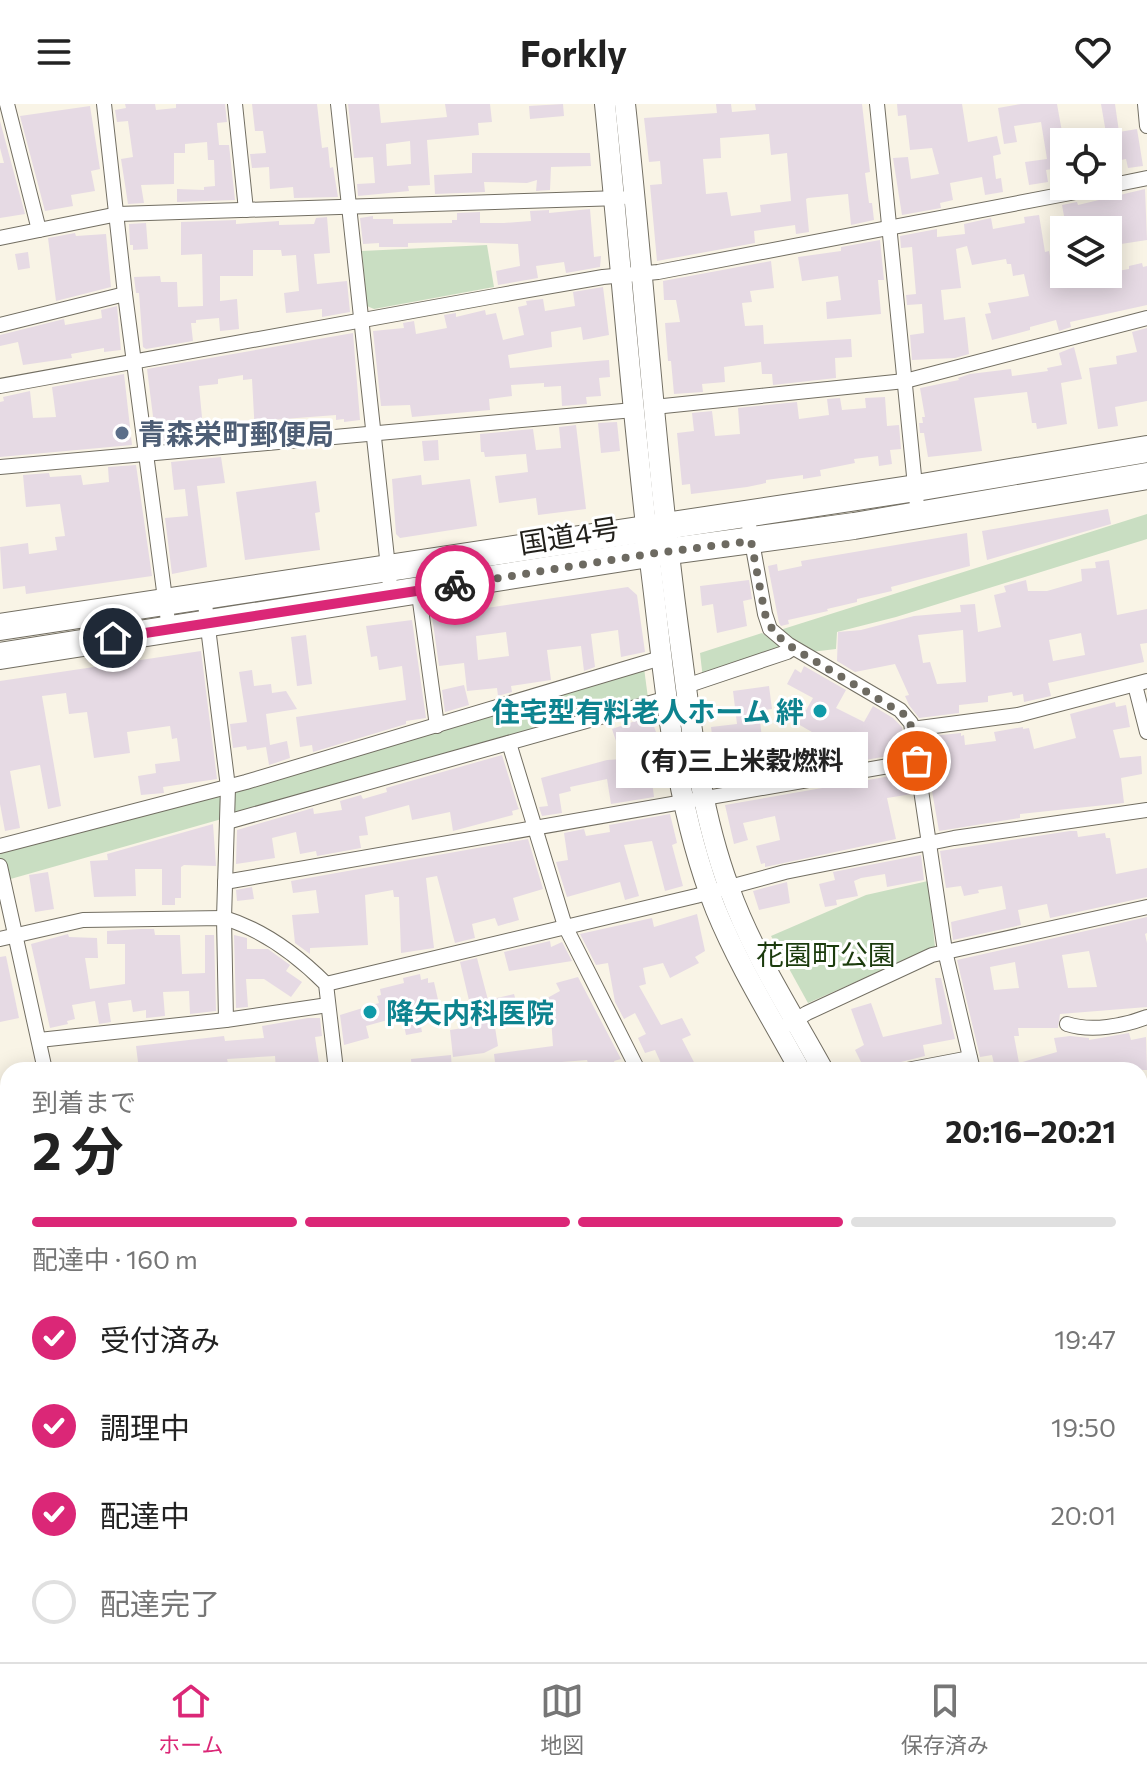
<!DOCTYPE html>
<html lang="ja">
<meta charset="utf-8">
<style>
:root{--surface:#fff;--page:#f6f6f6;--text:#222;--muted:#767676;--line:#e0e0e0;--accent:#db2777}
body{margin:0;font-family:Commissioner,"Noto Sans JP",sans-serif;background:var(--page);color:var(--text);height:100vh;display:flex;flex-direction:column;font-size:30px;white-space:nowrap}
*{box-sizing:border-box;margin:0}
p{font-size:26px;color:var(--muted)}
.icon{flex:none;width:44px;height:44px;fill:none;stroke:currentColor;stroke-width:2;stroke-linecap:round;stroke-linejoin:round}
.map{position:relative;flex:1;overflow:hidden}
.side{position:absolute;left:0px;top:958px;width:1148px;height:600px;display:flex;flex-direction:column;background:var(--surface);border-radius:24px 24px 0 0;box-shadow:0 4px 20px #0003}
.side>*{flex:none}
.buttons{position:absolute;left:1050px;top:24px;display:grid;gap:16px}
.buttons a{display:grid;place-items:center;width:72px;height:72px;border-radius:0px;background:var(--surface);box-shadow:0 4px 20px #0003;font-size:40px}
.pin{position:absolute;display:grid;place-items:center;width:68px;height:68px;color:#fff;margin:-34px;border:4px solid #fff;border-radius:50%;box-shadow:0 2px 8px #0007}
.courier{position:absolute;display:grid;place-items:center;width:80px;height:80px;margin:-40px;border:6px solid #db2777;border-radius:50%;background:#fff;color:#222;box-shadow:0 2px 10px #0007}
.bubble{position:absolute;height:56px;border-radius:0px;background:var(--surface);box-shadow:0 4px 20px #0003;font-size:26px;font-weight:700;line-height:56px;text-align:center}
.head em{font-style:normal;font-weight:700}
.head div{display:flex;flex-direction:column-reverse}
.head{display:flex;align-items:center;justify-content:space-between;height:136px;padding:0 32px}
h1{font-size:52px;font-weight:700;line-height:60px}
.bar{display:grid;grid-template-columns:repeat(4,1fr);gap:12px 8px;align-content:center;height:96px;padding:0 32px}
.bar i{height:10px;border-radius:6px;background:var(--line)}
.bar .on{background:var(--accent)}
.bar p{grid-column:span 4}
ol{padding:0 32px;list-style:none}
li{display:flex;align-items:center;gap:24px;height:88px}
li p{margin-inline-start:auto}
li .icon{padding:8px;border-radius:50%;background:var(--accent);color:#fff;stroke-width:4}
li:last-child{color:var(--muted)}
li i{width:44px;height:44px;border:4px solid var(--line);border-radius:50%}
header{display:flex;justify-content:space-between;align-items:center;height:104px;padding:0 32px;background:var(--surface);font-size:36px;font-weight:700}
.dock{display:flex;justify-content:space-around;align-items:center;height:112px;border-top:2px solid var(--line);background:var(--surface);font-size:22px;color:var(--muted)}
.dock a{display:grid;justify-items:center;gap:4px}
.dock .on{color:var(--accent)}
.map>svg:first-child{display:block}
.green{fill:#c9dec2}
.water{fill:#9ee2f4}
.building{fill:#e6dae4;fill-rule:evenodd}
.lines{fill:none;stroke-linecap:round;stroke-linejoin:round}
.street-casing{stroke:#726e62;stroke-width:16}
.secondary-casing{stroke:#726e62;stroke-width:22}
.highway-casing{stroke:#726e62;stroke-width:28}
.street{stroke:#fff;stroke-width:14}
.secondary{stroke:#fff;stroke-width:20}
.highway{stroke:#fff;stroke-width:26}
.done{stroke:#6d6a61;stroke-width:8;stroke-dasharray:0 14.4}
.route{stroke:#db2777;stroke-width:10}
.service-dot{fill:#5c6f8a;stroke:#fff;stroke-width:3}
.culture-dot{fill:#0f9aa8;stroke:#fff;stroke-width:3}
.labels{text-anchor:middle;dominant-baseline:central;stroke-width:6;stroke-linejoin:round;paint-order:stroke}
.service-label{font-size:28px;font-weight:bold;fill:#4e5e75;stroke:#fff;text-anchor:start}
.street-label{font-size:28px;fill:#211f1a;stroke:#fff}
.culture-label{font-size:28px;font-weight:bold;fill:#0d838f;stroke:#fff;text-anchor:end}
.park-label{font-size:28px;fill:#1b3b0d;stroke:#fff}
</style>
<header><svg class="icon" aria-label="menu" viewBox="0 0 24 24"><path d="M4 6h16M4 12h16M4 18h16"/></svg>Forkly<svg class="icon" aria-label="heart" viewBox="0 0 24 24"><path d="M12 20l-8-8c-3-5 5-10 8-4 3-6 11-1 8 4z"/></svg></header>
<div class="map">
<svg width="1147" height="1558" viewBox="0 0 1147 1558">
<rect width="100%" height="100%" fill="#f9f4e6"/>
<g class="green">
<path d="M487,141L494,183L374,205L367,202L362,147Z"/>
<path d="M1147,410V435L896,513L837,528L836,545L811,548L780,526Z"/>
<path d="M762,529L783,544L703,575L700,549Z"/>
<path d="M644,564L648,594L0,778V742Z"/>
<path d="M928,777L935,843L808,899L771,832L866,791Z"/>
</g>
<g class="water">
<path d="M0,1217L8,1225V1430L0,1402Z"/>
<path d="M22,1550H133L134,1558H23Z"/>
</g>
<g class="building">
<path d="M125,0H155L156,6L176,4V0H225L227,18L217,19L219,41H229L235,96L177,98V85L204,86V83L215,82L214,56H208L207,38L185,40V49H174V80L141,81L144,99L128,100L121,55L133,53L128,17L117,18L115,6L126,4Z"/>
<path d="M252,0H317L322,44L328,43L330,64L333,63L338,93L294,94L293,83L270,85L269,63L252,64L250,50L266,49L263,27H255Z"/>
<path d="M348,0H379L381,19L447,13L445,0H490L492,18L478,19L479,31L427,36L430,81L408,82L409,87L358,92L357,80L375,79L373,53L354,54ZM410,37L411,60L387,62L386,40Z"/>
<path d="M563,0L564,12L530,15L529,2Z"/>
<path d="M716,0H731L732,8L756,6L755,0H862L870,68L865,69L869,99H872L874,116L851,121L848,90L808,94L806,95L809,128L796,130L795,121L754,127L755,139L657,157L650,81L662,80L660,57L649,58L644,14L717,9ZM769,30L771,51L787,49L791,97L760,101L761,108L731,112L727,88L706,90L703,55L721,54L720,34Z"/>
<path d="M897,0H962L968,38L997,32L1001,50L993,52L996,75L1001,74L1003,88L985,91L982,73L950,79L953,96L940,99L941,104L902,111L893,54L908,53L911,75L939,70L932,44L910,46L906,11L898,12Z"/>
<path d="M1021,0H1057L1064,39V63L1046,66L1048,78L1029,81L1025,58L1047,55L1041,18L1014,22L1017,38L1004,40L998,4Z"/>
<path d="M1101,0H1115L1119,28L1137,25L1143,62L1128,64L1126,55L1111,58Z"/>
<path d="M90,2L100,65L91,67L95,87L71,91L73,102L45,107L20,12Z"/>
<path d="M0,17L25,110L0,114V59H4L0,44Z"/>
<path d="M472,49H590L591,62L551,63L550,86L536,87L537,76L527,79L484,78L485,88L435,90L434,71L472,69Z"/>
<path d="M1145,85L1147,136L1108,142V123L1086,126L1085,120L1066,123L1062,101L1077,98L1078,101Z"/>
<path d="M590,105L594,153L601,152L600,163L566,169L564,158L536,162L538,174L498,181L496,167L520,162L518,140L452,138L408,139V143H379V139L363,140L360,114L373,112V115H393V120L452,119V116H457V109L480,108V119H504L531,117L530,107L549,106V109Z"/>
<path d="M1039,111L1045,148L1049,147L1053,167L1064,164L1068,181L1101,173L1100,170L1129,165V162L1142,159L1143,163L1147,162V201L1070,218L1071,223L1059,227L1056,216L1030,223V226L992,236L985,210L991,209L988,199L1029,192L1024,170L1013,172L1011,160H1007L1006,155L972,161L967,142L956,145L961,184L941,186L944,216L965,213L969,250L955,254L912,256L910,231L924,229L922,200L907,201L906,191L916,190L912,143L901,144L900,132L937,125V133L965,130L964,120L991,114L993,125L1025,119L1024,113Z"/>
<path d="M327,113L330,149L314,150L317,180L347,177L350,208L322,213V205L286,209L284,189L299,187L296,151L282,152L281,146H253V172H220V197L237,195L239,225L220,227L219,214L196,216V219H191L193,237L146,245L143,243L139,189H136L134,173L160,172L161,178H177L178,203L203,202L202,150L181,151V118L236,116V120L279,117V121L314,120L316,114Z"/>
<path d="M146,119L148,145L133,146V141H130L129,120Z"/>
<path d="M75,129L76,132L106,130L111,183L56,197L48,134Z"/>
<path d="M880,136L884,176H878L881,210L827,215L826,198L841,196L838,172L802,177L798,153L841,147V143Z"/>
<path d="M28,148L30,164L18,166L15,150Z"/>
<path d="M771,157L774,184L750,187L752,198L742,199L745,222L763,221L764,240L851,235L852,253L835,254L836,274L773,281L772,270H762L761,258L724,263L725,278L702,280L703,288L674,290L671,257H668L665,219L680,218L676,196H664L663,177Z"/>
<path d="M603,183L609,231L583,236L581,223L551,228L552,243L508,251L510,264L609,256L610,273L599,274L601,292L586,293L587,300L562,302L561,282L544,283V279L511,281L512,292L489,295L490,306L412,313L410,301L381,302L373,227L404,224L403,219L414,217L416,230L447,224L444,211L456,209V213L485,206L486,211L496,209L503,236L524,231L518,203L527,201L526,197L543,195L545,207L575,202L573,188Z"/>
<path d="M117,202L121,246L104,248V244L71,250L72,254L23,261L18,238L0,242V231L64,215L65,221L98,215L102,214L101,206Z"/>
<path d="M1147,224V297L1115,303L1118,322L1098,325L1089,264L1117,260L1116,252L1137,248L1132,228Z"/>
<path d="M353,229L360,316L344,318V315L336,316V311L271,316L272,328L255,330L252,275L243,276V271L218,275V280L199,282L203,324L184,326L185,334L159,338L156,336L147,265Z"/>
<path d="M1074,243L1082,275L1061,279L1067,320L1037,325L1036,319H1032L1027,288L974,294L982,347L928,353L924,329H920L919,319H923L922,313H925L920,284L959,276L958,274L970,270L1011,265L1012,272L1048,267L1047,264L1062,261L1059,249Z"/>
<path d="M124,270L132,341L0,353V298L4,297L3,293L30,287L33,314L56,313L52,283Z"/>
<path d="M885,293L887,322L899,321L901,345L890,346L892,360L879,362L878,352L854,355L855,359L820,366L821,372L803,375V371L766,376V379L747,383L691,390L690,380L682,381L677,329L694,327L692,309L712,307L715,332L740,330L738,304L797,298L799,315L829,311L827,295L840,294L842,306L866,304L865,294Z"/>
<path d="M617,318L620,347L601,349L598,319Z"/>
<path d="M576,321L586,405L538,411L536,394L499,399L495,372L528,368L526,350L485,353L484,348H481L480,330L533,325L536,346L561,344L559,323Z"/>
<path d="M438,336L439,356L424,357L422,337Z"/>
<path d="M221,353L225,379L197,382L207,463L172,470L165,414L188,412L185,385L174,386L171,358Z"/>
<path d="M136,361L152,472L26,490L25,482L3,485L0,443L28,439L29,450L57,446L55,433L65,432L60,400L26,403L23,371L49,369L50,373L81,371L83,381L109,378L108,363Z"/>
<path d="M421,371L422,381L470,375L477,422L400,434L396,430L392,375Z"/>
<path d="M316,377L320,408L315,409L320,446L245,456L236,388Z"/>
<path d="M1108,405L1111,420L987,456L982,427Z"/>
<path d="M967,429L970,462L891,483L892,487L857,495V498L827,505L828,507L788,516L789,520L781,522L779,519L768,462L777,460L778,467L802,462L801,457Z"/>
<path d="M1109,456L1117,511L1147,505V539L1140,540L1144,558L1048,579L1051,592L1024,598L1023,590L1013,592L1012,588L988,592V598L959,601V609L919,614L909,601L905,592L909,591L895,560L855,568L837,557L838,528L861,526L914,512L961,508L960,501L975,500L978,528L1001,523L994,491L1006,488L1004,482L1026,476L1028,487H1047L1082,477L1081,465L1096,464L1095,458ZM963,526L966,578L937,580L930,558L923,559L918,531ZM1081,529L1085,551L1053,557L1049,536Z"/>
<path d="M749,476L752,495L743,497L747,522L717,529L713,500L702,502L700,482Z"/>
<path d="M628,483L637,491L645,548L621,553L618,526L591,530L595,563L584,567L581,542L547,546L551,576L511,582L512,588L498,592L497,584L467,587L464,559L439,562L432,512ZM506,528L509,552L478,556L476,532Z"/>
<path d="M412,516L426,614L406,617V620L313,648L312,641L300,643L296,613L406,596L402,562L379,566L377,552L371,553L366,522Z"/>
<path d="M306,531L312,580L297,582L291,533Z"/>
<path d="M201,547L217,675L163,683L164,689L141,691L138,672L156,669L155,660L180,657L177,634L172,635L170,622L127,628L130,649L94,654L87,608L69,610L66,589L42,592L61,702L48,705L40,661L10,667L20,724L5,727L0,700V577Z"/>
<path d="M804,562L846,586L836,604L864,618L873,602L893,614L902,623L905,649L843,660L752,667L753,676L733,679L729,645L714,647L711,623L737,620L733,587L769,582L772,605L759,607L763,644L790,642V639L824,635L798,620L813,594L787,580L795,565L801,569Z"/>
<path d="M252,566L254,582L271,580L272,589L286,587L297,605L266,610L270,641L287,637L290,654L269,661L266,643L247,646L246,642L233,644L230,620L247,618L239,568Z"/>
<path d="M464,581L469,601L445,608L442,586Z"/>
<path d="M1115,598L1116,603L1126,601L1130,623L1113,626L1120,654L1141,652L1142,670L1121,674L1124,699L1020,710V714L939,727L924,641L932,640V632L961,629V632L964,631L965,641L996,637L994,628L1023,623V625L1029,624L1034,645L1076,634L1070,610Z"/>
<path d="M650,612L656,628L648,630L650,638L636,643L639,679L652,677L654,693L611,700L607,675L570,683L571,687L559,690L562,709L542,712L539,703L548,702L541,674L607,656L622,655L612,625Z"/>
<path d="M502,651L518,703L519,705L512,707L513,711L453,727L450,708L412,716L409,701L365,713L368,731L359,732L361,744L317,752L316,747L300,750L296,728L272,734L275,754L236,760L237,726L313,704L314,710L342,706L340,697L361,691L363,695L387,688L386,684Z"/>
<path d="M908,669L912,690L887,694L896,735L765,763V759L761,760L756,742L780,736L775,712L743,719L748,736L734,740L725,701Z"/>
<path d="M670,710L677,739L672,741L683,782L665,787L652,737L624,741L639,792L625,796L620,778L567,793L556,758L568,756L564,729L584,725L586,732L610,728L609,721Z"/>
<path d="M213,720L216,762L184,761L181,763V794H175V801H162V765H135L136,792L94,793L90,757L108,756L107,750Z"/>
<path d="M1070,727H1077L1078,733L1105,729L1106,734H1110L1116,770L1147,764V793L1050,814L1047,800L1018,806L1021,821L953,836L951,818L1006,805L1002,782L978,786L979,789L964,792L961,782L946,784L940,747Z"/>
<path d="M528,735L543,785L513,794L519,816L498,822L495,814L472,820L475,834L455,839L437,772L426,774L434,844L401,849L399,793H394L393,786L365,791L368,841L310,844V850L295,839L292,811L319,809L316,786L293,789L291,777Z"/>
<path d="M921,751L924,776L887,783L885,770L861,774L854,777L858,792L836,796L837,801L825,803L819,780L835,776L833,768Z"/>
<path d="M48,768L54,805L35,808L29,771Z"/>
<path d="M787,778L790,799L759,806L753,787Z"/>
<path d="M252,783L254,795L237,797L236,786Z"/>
<path d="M697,810L705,847L695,853L699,859L670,874L663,859L643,864L646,880L639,882L661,921L682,914L691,931L682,935L698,966H664L655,946L645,949L638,934L646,930L635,909L624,915L615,898L608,859L596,861L580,830L652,814L654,823Z"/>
<path d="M1147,813V829L1145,830L1147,839V903L1060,910L1058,924H1018L1019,932H1014L1019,959L1057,948L1054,934L1070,932L1089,934V936L1129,929L1131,936L1146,933L1147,966H1007L1004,962L995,964L992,951L980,953L957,856ZM1089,847L1097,883L1068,884L1062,851ZM1015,858L1019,884L994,886L990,863Z"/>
<path d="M141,825H154L155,831H180L182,870L205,869V831H214L216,907L190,910L189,887L163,888L165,912L146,914V906L133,908L131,896L108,899L111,918L99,920L95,897L72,901L75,915L67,917L68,920L50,924L31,840L68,830L69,833L97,834L98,854H85L90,885L125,880V840H107V827Z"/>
<path d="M234,831L247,834V845H268L290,861L286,867L302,878L291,893L264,875H246L248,903L236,904Z"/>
<path d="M550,837L551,843L562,838L572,857L509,867L504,848Z"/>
<path d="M6,852L19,914L0,918V853Z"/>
<path d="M477,854L488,896L514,890L518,904L493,911L498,942L484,949L453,953L450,926L475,922L460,858Z"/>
<path d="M420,870L421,876L428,874V879L434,878L439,900L418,906L422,928L406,931L402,912L366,922L369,934L344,941L340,911L379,899L377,892L381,891L380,885L404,879L403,874Z"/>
<path d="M578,873L621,955L614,957L615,960L599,966L598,962L590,965L587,956L562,958L563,966H540L539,963L496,966L494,950L553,942L551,914L538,921L529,904L560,887L556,879Z"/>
<path d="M935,874H941L955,935L923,941L925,952L901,958L897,966H865L855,946L864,941L851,905L871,899L883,933L942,920Z"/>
<path d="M308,914H320L322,932L315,933L320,966H276L275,952L227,955L228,959L215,960L213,966H139L136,942L224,932L225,937L264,934L262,922Z"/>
<path d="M451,951L452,966H412L411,955Z"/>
</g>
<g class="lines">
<defs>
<g id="street">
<path d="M7,0L39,126"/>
<path d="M104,0L125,190L169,525"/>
<path d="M235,0L246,106"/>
<path d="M338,0L391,491"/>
<path d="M877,0L918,412"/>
<path d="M1145,0L1147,22"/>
<path d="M1108,82L1147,74"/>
<path d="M0,134L118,110L621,94"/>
<path d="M0,221L125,190"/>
<path d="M0,282L495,192L603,173L658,168L1107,82"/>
<path d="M654,303L905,277L1147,214"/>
<path d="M0,363L634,306"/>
<path d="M747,410L765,510L770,525L789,541L900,606L911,619L945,847L973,966"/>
<path d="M418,483L437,622"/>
<path d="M204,492L228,683L224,814L226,916"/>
<path d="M1135,581L1147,628"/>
<path d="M686,582L787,548L793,544"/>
<path d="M912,625L1018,611L1147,577"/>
<path d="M509,639L565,822L638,966"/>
<path d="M227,718L668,594"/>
<path d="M0,742L246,678L661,554"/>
<path d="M0,762L45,966"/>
<path d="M225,778L917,657"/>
<path d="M0,835L83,816L224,814C264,826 297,851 326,880L336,966"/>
<path d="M326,880L696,792L785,768L954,734L1147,706"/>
<path d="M789,920L807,909L932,851L1147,803"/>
<path d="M1067,920C1091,928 1124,922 1147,913"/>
<path d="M39,936L226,916L328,901"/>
<path d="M907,966L970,954"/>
<path d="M1140,1000L1147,997"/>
<path d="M1140,1074L1147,1073"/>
<path d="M0,1170L8,1169"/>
<path d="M0,1196L8,1203"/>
<path d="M1140,1353L1147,1352"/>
<path d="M0,1513L4,1558"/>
<path d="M148,1550V1558"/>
<path d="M410,1550V1558"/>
<path d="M661,1550L662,1558"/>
<path d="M762,1550L763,1558"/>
<path d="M833,1550L837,1558"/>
<path d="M1036,1550L1041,1558"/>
</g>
<g id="secondary">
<path d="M605,0C621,160 633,321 653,481C666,589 675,703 716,806C739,862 771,913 800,966"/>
<path d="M625,0C644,174 655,349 678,523C690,611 698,700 729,784C752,848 790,906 823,966"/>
<path d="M1140,1188L1147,1186"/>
<path d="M0,1371L8,1369"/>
<path d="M1140,1429L1147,1437"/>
<path d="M1140,1458L1147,1467"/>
</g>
<g id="highway">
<path d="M0,523L916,384L1147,345"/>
<path d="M0,552L649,450L854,422L1147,372"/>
</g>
</defs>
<use href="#street" class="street-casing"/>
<use href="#secondary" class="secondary-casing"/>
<use href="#highway" class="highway-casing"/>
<use href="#street" class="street"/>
<use href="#secondary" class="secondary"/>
<use href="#highway" class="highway"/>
</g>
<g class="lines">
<path class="done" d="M455,481L649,450L751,437L765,510L774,529L793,544L907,612L912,625L917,657"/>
<path class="route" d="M113,534L455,481"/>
</g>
<circle class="service-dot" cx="122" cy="329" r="8"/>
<g class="culture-dot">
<circle cx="820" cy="607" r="8"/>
<circle cx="370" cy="908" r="8"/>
</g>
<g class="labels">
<g class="service-label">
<text x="138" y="329">青森栄町郵便局</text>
</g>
<g class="street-label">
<text transform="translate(569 431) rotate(-9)">国道4号</text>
</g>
<g class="culture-label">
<text x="804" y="607">住宅型有料老人ホーム 絆</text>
<text x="386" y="908" text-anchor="start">降矢内科医院</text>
</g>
<g class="park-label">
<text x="826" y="850">花園町公園</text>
</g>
</g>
</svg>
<div class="buttons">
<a><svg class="icon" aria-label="locate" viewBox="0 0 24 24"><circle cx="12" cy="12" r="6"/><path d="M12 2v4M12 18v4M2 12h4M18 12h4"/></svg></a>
<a><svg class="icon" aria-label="layers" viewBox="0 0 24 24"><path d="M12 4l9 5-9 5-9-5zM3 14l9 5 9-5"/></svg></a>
</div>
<div class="pin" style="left:917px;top:657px;background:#ea580c"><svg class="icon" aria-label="bag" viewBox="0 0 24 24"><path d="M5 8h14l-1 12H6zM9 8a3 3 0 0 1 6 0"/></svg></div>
<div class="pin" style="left:113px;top:534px;background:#1f2937"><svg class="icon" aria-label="home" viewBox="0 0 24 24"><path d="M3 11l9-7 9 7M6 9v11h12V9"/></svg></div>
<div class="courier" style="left:455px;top:481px"><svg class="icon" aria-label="bike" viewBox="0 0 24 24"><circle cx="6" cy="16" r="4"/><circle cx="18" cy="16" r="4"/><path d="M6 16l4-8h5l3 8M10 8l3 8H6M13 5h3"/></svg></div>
<div class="bubble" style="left:616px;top:628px;width:252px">(有)三上米穀燃料</div>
<section class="side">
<div class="head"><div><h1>2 分</h1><p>到着まで</p></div><em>20:16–20:21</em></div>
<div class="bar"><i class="on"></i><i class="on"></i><i class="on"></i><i></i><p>配達中 · 160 m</p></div>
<ol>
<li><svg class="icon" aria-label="check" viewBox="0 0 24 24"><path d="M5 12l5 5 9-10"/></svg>受付済み<p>19:47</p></li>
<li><svg class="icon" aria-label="check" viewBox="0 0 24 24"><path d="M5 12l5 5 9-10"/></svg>調理中<p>19:50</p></li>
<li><svg class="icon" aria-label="check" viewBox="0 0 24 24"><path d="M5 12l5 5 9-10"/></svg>配達中<p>20:01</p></li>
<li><i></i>配達完了</li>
</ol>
</section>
</div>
<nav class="dock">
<a class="on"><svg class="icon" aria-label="home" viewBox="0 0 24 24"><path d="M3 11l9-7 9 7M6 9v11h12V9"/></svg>ホーム</a>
<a><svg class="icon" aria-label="map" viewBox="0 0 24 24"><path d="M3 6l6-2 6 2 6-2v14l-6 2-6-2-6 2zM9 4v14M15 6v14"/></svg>地図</a>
<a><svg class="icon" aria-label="saved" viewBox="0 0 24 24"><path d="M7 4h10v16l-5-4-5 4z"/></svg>保存済み</a>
</nav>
